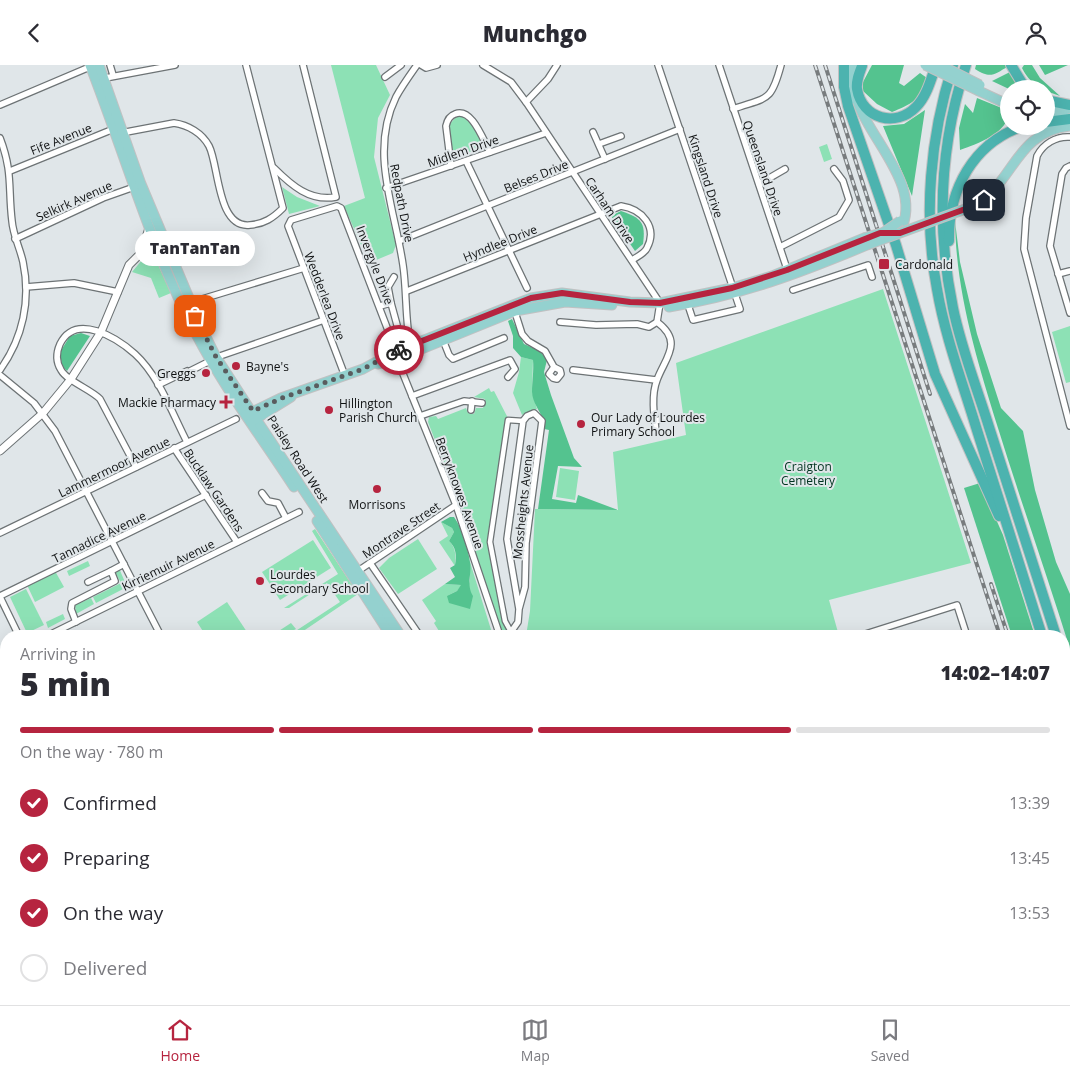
<!DOCTYPE html>
<meta charset="utf-8">
<style>
:root{--surface:#fff;--page:#f2f2f3;--text:#2b2b33;--muted:#7c7c81;--line:#e1e1e2;--accent:#b6243f}
body{margin:0;font-family:"Open Sans",sans-serif;background:var(--page);color:var(--text);height:100vh;display:flex;flex-direction:column;font-size:19px;white-space:nowrap}
*{box-sizing:border-box;margin:0}
p{font-size:16px;color:var(--muted)}
.icon{flex:none;width:28px;height:28px;fill:none;stroke:currentColor;stroke-width:2;stroke-linecap:round;stroke-linejoin:round}
.map{position:relative;flex:1;overflow:hidden}
.drawer{position:absolute;left:0px;top:565px;width:1070px;height:375px;display:flex;flex-direction:column;background:var(--surface);border-radius:20px 20px 0 0;box-shadow:0 5px 20px #0002}
.drawer>*{flex:none}
.buttons{position:absolute;left:1000px;top:15px;display:grid;gap:10px}
.buttons a{display:grid;place-items:center;width:55px;height:55px;border-radius:50%;background:var(--surface);box-shadow:0 5px 20px #0002;font-size:25px}
.pin{position:absolute;display:grid;place-items:center;width:42px;height:42px;color:#fff;margin:-21px;border-radius:10px;box-shadow:0 2px 8px #0006}
.courier{position:absolute;display:grid;place-items:center;width:50px;height:50px;margin:-25px;border:4px solid #b6243f;border-radius:50%;background:#fff;color:#222;box-shadow:0 1px 6px #0007}
.bubble{position:absolute;height:35px;border-radius:18px;background:var(--surface);box-shadow:0 5px 20px #0002;font-size:16px;font-weight:800;line-height:35px;text-align:center}
.summary em{font-style:normal;font-weight:800}
.summary div{display:flex;flex-direction:column-reverse}
.summary{display:flex;align-items:center;justify-content:space-between;height:85px;padding:0 20px}
h1{font-size:32px;font-weight:800;line-height:38px}
.bar{display:grid;grid-template-columns:repeat(4,1fr);gap:8px 5px;align-content:center;height:60px;padding:0 20px}
.bar i{height:6px;border-radius:4px;background:var(--line)}
.bar .active{background:var(--accent)}
.bar p{grid-column:span 4}
ol{padding:0 20px;list-style:none}
li{display:flex;align-items:center;gap:15px;height:55px}
li p{margin-inline-start:auto}
li .icon{padding:5px;border-radius:50%;background:var(--accent);color:#fff;stroke-width:4}
li:last-child{color:var(--muted)}
li i{width:28px;height:28px;border:2px solid var(--line);border-radius:50%}
header{display:flex;justify-content:space-between;align-items:center;height:65px;padding:0 20px;background:var(--surface);font-size:22px;font-weight:800}
.menu{display:flex;justify-content:space-around;align-items:center;height:70px;border-top:1px solid var(--line);background:var(--surface);font-size:14px;color:var(--muted)}
.menu a{display:grid;justify-items:center;gap:2px}
.menu .active{color:var(--accent)}
.map>svg:first-child{display:block}
.green{fill:#8de1b5}
.forest{fill:#54c38f}
.lines{fill:none;stroke-linecap:round;stroke-linejoin:round}
.pedestrian-casing{stroke:#6d7375;stroke-width:7}
.minor-casing{stroke:#6d7375;stroke-width:8}
.tertiary-casing{stroke:#6d7375;stroke-width:9}
.primary-casing{stroke:#c1c1c2;stroke-width:11}
.motorway-casing{stroke:#c1c1c2;stroke-width:12}
.pedestrian{stroke:#fff;stroke-width:4.5}
.minor{stroke:#fff;stroke-width:5.5}
.tertiary{stroke:#fff;stroke-width:7}
.primary{stroke:#94d1cf;stroke-width:9}
.motorway{stroke:#4cb3af;stroke-width:10}
.rail-casing{stroke:#787c7e;stroke-width:4}
.rail{stroke:#e0e6e9;stroke-width:2;stroke-dasharray:5.5;stroke-linecap:butt}
.primary-bridge-casing{stroke:#c1c1c2;stroke-width:11;stroke-linecap:butt}
.primary-bridge{stroke:#94d1cf;stroke-width:9}
.done{stroke:#595c5e;stroke-width:5;stroke-dasharray:0 9}
.route{stroke:#b6243f;stroke-width:6}
.poi-dot{fill:#b6243f;stroke:#e0e6e9;stroke-width:2}
.labels{text-anchor:middle;dominant-baseline:central;stroke-width:4;stroke-linejoin:round;paint-order:stroke}
.street-label{font-size:12px;fill:#101213;stroke:#e0e6e9}
.poi-label{font-size:12px;fill:#101213;stroke:#e0e6e9;text-anchor:start}
.park-label{font-size:12px;fill:#013420;stroke:#e0e6e9}
</style>
<header><svg class="icon" aria-label="back" viewBox="0 0 24 24"><path d="M15 5l-7 7 7 7"/></svg>Munchgo<svg class="icon" aria-label="person" viewBox="0 0 24 24"><circle cx="12" cy="8" r="4"/><path d="M4 21q1-7 8-7t8 7"/></svg></header>
<div class="map">
<svg width="1070" height="940" viewBox="0 0 1070 940">
<rect width="100%" height="100%" fill="#e0e6e9"/>
<g class="green">
<path d="M331,0H376L390,30L378,53L374,92L396,180L393,188L369,198L344,141L365,133Z"/>
<path d="M464,51L470,56L484,82L453,93L449,60L456,52Z"/>
<path d="M827,79L832,94L824,97L819,82Z"/>
<path d="M282,122L297,132L320,141L289,149Z"/>
<path d="M151,192L155,193L171,228L159,233L151,213L132,207L142,195Z"/>
<path d="M883,224L971,498L829,535L839,571H526L530,546L535,444L618,445L613,387L686,370L676,298Z"/>
<path d="M1070,261V317L1066,318L1052,267Z"/>
<path d="M521,292L533,295L532,327L537,344L522,350L513,328L519,307Z"/>
<path d="M489,323L491,327L494,326L510,357L492,477L508,564L504,567L500,565L497,558L466,456L428,357L429,352L436,351L438,354L466,343L468,348L474,349L476,343H483L485,334L474,332Z"/>
<path d="M560,403L579,406L575,435L556,432Z"/>
<path d="M441,457L452,463L454,467L449,476C456,482 456,492 455,501L439,477L448,471Z"/>
<path d="M315,464L358,529L296,571H288L340,537L327,518L289,543H284L338,509L312,466Z"/>
<path d="M418,474L437,504L398,529L379,503L389,493Z"/>
<path d="M313,475L331,503L280,535L262,507Z"/>
<path d="M88,496L90,501L69,511L67,506Z"/>
<path d="M470,497L493,571H442L434,558L436,556L422,535L445,519L462,520L457,526L447,531L468,522L470,515Z"/>
<path d="M119,503L127,522L96,538L93,532L121,518L114,505Z"/>
<path d="M55,506L64,522L35,537L27,520Z"/>
<path d="M26,524L44,560L27,568L10,532Z"/>
<path d="M91,533L94,539L76,549L75,540Z"/>
<path d="M227,537L249,570L206,571L197,557Z"/>
<path d="M63,549L65,554L48,563L46,557Z"/>
<path d="M291,558L296,564L283,571H271Z"/>
<path d="M1064,894L1070,899V908L1066,918L1064,917Z"/>
<path d="M32,934H271L232,940H33Z"/>
<path d="M431,934H455L454,940H430Z"/>
</g>
<g class="forest">
<path d="M872,0H904L899,18L904,21L920,8L927,13C924,33 910,40 892,47L877,39L863,26V17Z"/>
<path d="M976,0H1009V1C993,10 991,14 975,4Z"/>
<path d="M1024,0H1032L1040,13L1060,31L1046,26V24C1036,24 1026,11 1022,3Z"/>
<path d="M1039,0H1068L1045,10Z"/>
<path d="M1012,6L1026,24H1009L992,16Z"/>
<path d="M977,33L1009,46C1009,68 977,79 960,85L959,63L965,39L973,48Z"/>
<path d="M925,45L912,131L883,61L904,59Z"/>
<path d="M621,146C641,153 646,157 643,179L635,186L611,151Z"/>
<path d="M955,156L960,197L977,269L1001,343L1023,366L1035,425L1056,497L1070,529V584C1047,510 1021,437 998,363C977,295 956,228 955,156Z"/>
<path d="M512,254L524,279L540,286L547,295L544,307L551,330L574,393L582,402L558,401L552,434L576,438L578,430L618,445L538,444L549,365L544,364C545,349 533,342 532,327C532,317 534,306 533,295L521,292L513,283V271L508,256Z"/>
<path d="M81,268L90,271L67,306L62,301L60,287L70,271Z"/>
<path d="M980,418L1003,470L1035,571H1012L964,423Z"/>
<path d="M450,452H454C462,463 468,484 470,497C472,510 466,519 473,531L470,544L449,538L447,531L457,526L461,520L445,519L455,512L450,503L455,500C457,491 456,482 449,476L454,467L452,463L441,457Z"/>
<path d="M1064,659L1070,685V749L1064,731Z"/>
<path d="M1070,842V895L1065,892L1064,843Z"/>
<path d="M1070,916V940H1060V934H1064V926Z"/>
</g>
<g class="lines">
<defs>
<path id="pedestrian" d="M511,567L505,556L490,477L508,355L523,356"/>
<g id="minor">
<path d="M110,0L113,10"/>
<path d="M421,0L426,3L437,0"/>
<path d="M483,0L511,17L526,37L660,238L657,257L649,262L637,259L596,260L560,257"/>
<path d="M658,0L740,244L693,255L687,237"/>
<path d="M719,0L788,207"/>
<path d="M385,12L401,0"/>
<path d="M100,14L175,0"/>
<path d="M526,37L548,14L557,0"/>
<path d="M0,40L92,1"/>
<path d="M733,44C767,32 771,38 781,0"/>
<path d="M593,67L605,94"/>
<path d="M121,68L174,58C188,60 202,68 209,81C219,100 217,164 250,160C264,159 273,153 283,143L246,0"/>
<path d="M1070,72C1056,71 1043,79 1037,91L1026,153L1024,184L1070,361"/>
<path d="M0,73C13,107 8,123 12,156C13,170 20,183 23,197C31,235 23,273 0,305"/>
<path d="M599,79L621,71"/>
<path d="M466,96L527,223"/>
<path d="M451,101L446,61C447,56 449,51 455,49C472,42 483,75 490,87"/>
<path d="M1070,101L1066,103L1062,109L1050,181L1070,248"/>
<path d="M274,103C291,120 310,137 336,132L303,0"/>
<path d="M10,106L116,63"/>
<path d="M759,119L785,104"/>
<path d="M386,123L546,68"/>
<path d="M15,174L103,133L137,121"/>
<path d="M399,176L680,64"/>
<path d="M780,182L839,152L849,135L843,116L834,104"/>
<path d="M1058,209L1070,206"/>
<path d="M26,222L74,218L118,227"/>
<path d="M793,225L868,200L872,212"/>
<path d="M407,226L621,141C642,144 658,162 647,183C645,188 637,192 632,195"/>
<path d="M189,238L304,203"/>
<path d="M391,238L397,260"/>
<path d="M380,241L391,238L388,222L394,212"/>
<path d="M514,244L522,269L528,276L545,286L554,302L560,305L561,309L557,314L553,313L549,309L554,302"/>
<path d="M443,275L449,290L453,294L504,273"/>
<path d="M411,283C405,259 407,226 403,200C395,144 369,87 396,32C402,21 410,10 417,0"/>
<path d="M573,305L656,315"/>
<path d="M190,306L220,291L324,255"/>
<path d="M0,310L34,338L55,366L161,571"/>
<path d="M345,311L288,161L291,155L337,141L341,143L396,286L397,294L456,440L500,571"/>
<path d="M158,320L187,306"/>
<path d="M412,331L510,295L515,304L508,312"/>
<path d="M471,345L472,336"/>
<path d="M420,351L464,336L482,338"/>
<path d="M655,356L664,354"/>
<path d="M656,366C654,351 651,330 657,315C665,293 684,277 657,257"/>
<path d="M174,383L237,477"/>
<path d="M136,402L100,334C90,324 67,316 61,305C56,297 56,288 60,279C76,247 117,273 135,289C159,311 172,348 187,377"/>
<path d="M262,428L268,436L278,438L286,453"/>
<path d="M0,468L236,354"/>
<path d="M370,498L420,571"/>
<path d="M111,506L124,499"/>
<path d="M358,506L456,440"/>
<path d="M0,531L206,430"/>
<path d="M0,532L19,571"/>
<path d="M76,557L71,544L72,538L115,516L111,506L88,517"/>
<path d="M47,571L299,447"/>
<path d="M504,571L511,567L518,557L519,544L507,474L523,356L527,351L534,348L542,356L526,478L525,522L519,544"/>
<path d="M859,571L957,540L967,571"/>
<path d="M0,593L6,590"/>
<path d="M0,664L6,661"/>
<path d="M0,733L6,730"/>
<path d="M363,934V940"/>
<path d="M510,934V940"/>
<path d="M525,934L530,940"/>
<path d="M609,934L615,940"/>
<path d="M774,934L778,940"/>
<path d="M999,934L1004,940"/>
<path d="M852,938L853,940"/>
<path d="M426,940L427,934"/>
<path d="M805,940L811,934"/>
<path d="M925,940L932,934"/>
<path d="M1052,940L1053,934"/>
</g>
<g id="tertiary">
<path d="M141,188L149,163"/>
<path d="M0,386L43,348L71,314L101,267L129,200L141,188L160,181"/>
<path d="M273,940L311,934"/>
<path d="M463,940L464,934"/>
<path d="M471,940L473,934"/>
</g>
<g id="primary">
<path d="M90,0C125,90 151,183 196,269C224,323 261,371 294,422"/>
<path d="M99,0L141,119L202,264L216,292L256,354L401,571"/>
<path d="M979,26L1009,40"/>
<path d="M856,32C869,76 924,120 900,167"/>
<path d="M851,34L849,13L853,0"/>
<path d="M1046,44H1070"/>
<path d="M1046,50L1065,52"/>
<path d="M968,143C1016,122 1011,68 1070,61"/>
<path d="M669,242C742,230 800,208 867,180"/>
<path d="M378,299L397,294L515,246L565,237L612,240"/>
<path d="M246,350L281,333L363,304L396,286L531,233L562,228L630,237L660,238L732,223L772,211L864,173"/>
<path d="M251,357L291,332"/>
<path d="M317,456L391,571"/>
<path d="M689,934L695,940"/>
<path d="M699,934L705,940"/>
</g>
<g id="motorway">
<path d="M844,0V22L848,41L896,180L935,309L999,451"/>
<path d="M953,0C930,72 923,150 937,224C945,271 962,316 976,362C998,432 1020,502 1042,571"/>
<path d="M966,0C940,79 936,161 953,243C961,283 977,323 989,362C1011,432 1034,501 1056,571"/>
<path d="M1011,0L1022,18L1029,24"/>
<path d="M862,1C859,9 856,16 857,24C862,54 896,63 916,42C927,31 931,14 936,0"/>
<path d="M1046,35L1070,40"/>
<path d="M1046,57L1070,54"/>
<path d="M949,176C948,125 973,78 1023,61"/>
<path d="M1064,596L1070,614"/>
<path d="M1064,640L1070,662"/>
</g>
</defs>
<use href="#pedestrian" class="pedestrian-casing"/>
<use href="#minor" class="minor-casing"/>
<use href="#tertiary" class="tertiary-casing"/>
<use href="#primary" class="primary-casing"/>
<use href="#motorway" class="motorway-casing"/>
<use href="#pedestrian" class="pedestrian"/>
<use href="#minor" class="minor"/>
<use href="#tertiary" class="tertiary"/>
<use href="#primary" class="primary"/>
<use href="#motorway" class="motorway"/>
<defs>
<g id="rail">
<path d="M815,0L1000,571"/>
<path d="M825,0L930,329"/>
<path d="M991,519L1008,571"/>
<path d="M1064,744L1070,764"/>
<path d="M1064,773L1070,792"/>
</g>
</defs>
<use href="#rail" class="rail-casing"/>
<use href="#rail" class="rail"/>
<defs>
<g id="primary-bridge">
<path d="M925,0L979,26"/>
<path d="M940,0L980,20"/>
<path d="M884,167L900,156"/>
<path d="M864,173L881,168H895"/>
<path d="M867,180L968,143"/>
</g>
</defs>
<use href="#primary-bridge" class="primary-bridge-casing"/>
<use href="#primary-bridge" class="primary-bridge"/>
</g>
<g class="lines">
<path class="done" d="M195,251L216,292L253,346L282,333L363,304L399,285"/>
<path class="route" d="M399,285L531,233L562,228L630,237L660,238L732,223L787,205L880,168H900L968,143L984,135"/>
</g>
<g class="poi-dot">
<rect x="878" y="193" width="12" height="12" rx="2.5"/>
<circle cx="236" cy="301" r="5"/>
<circle cx="206" cy="308" r="5"/>
<path d="M223.5 329.5h5v5h5v5h-5v5h-5v-5h-5v-5h5z"/>
<circle cx="329" cy="345" r="5"/>
<circle cx="581" cy="359" r="5"/>
<circle cx="377" cy="424" r="5"/>
<circle cx="260" cy="516" r="5"/>
</g>
<g class="labels">
<g class="street-label">
<text transform="translate(61 74) rotate(-22)">Fife Avenue</text>
<text transform="translate(463 86) rotate(-19)">Midlem Drive</text>
<text transform="translate(763 103) rotate(71)">Queensland Drive</text>
<text transform="translate(536 111) rotate(-22)">Belses Drive</text>
<text transform="translate(706 111) rotate(72)">Kingsland Drive</text>
<text transform="translate(74 136) rotate(-24)">Selkirk Avenue</text>
<text transform="translate(402 138) rotate(79)">Redpath Drive</text>
<text transform="translate(610 145) rotate(56)">Carham Drive</text>
<text transform="translate(500 178) rotate(-22)">Hyndlee Drive</text>
<text transform="translate(375 200) rotate(69)">Invergyle Drive</text>
<text transform="translate(325 231) rotate(69)">Wedderlea Drive</text>
<text transform="translate(298 394) rotate(57)">Paisley Road West</text>
<text transform="translate(114 402) rotate(-26)">Lammermoor Avenue</text>
<text transform="translate(214 425) rotate(56)">Bucklaw Gardens</text>
<text transform="translate(460 428) rotate(70)">Berryknowes Avenue</text>
<text transform="translate(523 437) rotate(-84)">Mossheights Avenue</text>
<text transform="translate(401 465) rotate(-34)">Montrave Street</text>
<text transform="translate(99 472) rotate(-26)">Tannadice Avenue</text>
<text transform="translate(168 500) rotate(-26)">Kirriemuir Avenue</text>
</g>
<g class="poi-label">
<text x="895" y="199">Cardonald</text>
<text x="246" y="301">Bayne's</text>
<text x="196" y="308" text-anchor="end">Greggs</text>
<text x="216" y="337" text-anchor="end">Mackie Pharmacy</text>
<text x="339" y="338">Hillington<tspan x="339" dy="14">Parish Church</tspan></text>
<text x="591" y="352">Our Lady of Lourdes<tspan x="591" dy="14">Primary School</tspan></text>
<text x="377" y="439" text-anchor="middle">Morrisons</text>
<text x="270" y="509">Lourdes<tspan x="270" dy="14">Secondary School</tspan></text>
</g>
<g class="park-label">
<text x="808" y="401">Craigton<tspan x="808" dy="14">Cemetery</tspan></text>
</g>
</g>
</svg>
<div class="buttons">
<a><svg class="icon" aria-label="locate" viewBox="0 0 24 24"><circle cx="12" cy="12" r="6"/><path d="M12 2v4M12 18v4M2 12h4M18 12h4"/></svg></a>
</div>
<div class="pin" style="left:195px;top:251px;background:#ea580c"><svg class="icon" aria-label="bag" viewBox="0 0 24 24"><path d="M5 8h14l-1 12H6zM9 8a3 3 0 0 1 6 0"/></svg></div>
<div class="pin" style="left:984px;top:135px;background:#1f2937"><svg class="icon" aria-label="home" viewBox="0 0 24 24"><path d="M3 11l9-7 9 7M6 9v11h12V9"/></svg></div>
<div class="courier" style="left:399px;top:285px"><svg class="icon" aria-label="bike" viewBox="0 0 24 24"><circle cx="6" cy="16" r="4"/><circle cx="18" cy="16" r="4"/><path d="M6 16l4-8h5l3 8M10 8l3 8H6M13 5h3"/></svg></div>
<div class="bubble" style="left:135px;top:166px;width:120px">TanTanTan</div>
<section class="drawer">
<div class="summary"><div><h1>5 min</h1><p>Arriving in</p></div><em>14:02–14:07</em></div>
<div class="bar"><i class="active"></i><i class="active"></i><i class="active"></i><i></i><p>On the way · 780 m</p></div>
<ol>
<li><svg class="icon" aria-label="check" viewBox="0 0 24 24"><path d="M5 12l5 5 9-10"/></svg>Confirmed<p>13:39</p></li>
<li><svg class="icon" aria-label="check" viewBox="0 0 24 24"><path d="M5 12l5 5 9-10"/></svg>Preparing<p>13:45</p></li>
<li><svg class="icon" aria-label="check" viewBox="0 0 24 24"><path d="M5 12l5 5 9-10"/></svg>On the way<p>13:53</p></li>
<li><i></i>Delivered</li>
</ol>
</section>
</div>
<nav class="menu">
<a class="active"><svg class="icon" aria-label="home" viewBox="0 0 24 24"><path d="M3 11l9-7 9 7M6 9v11h12V9"/></svg>Home</a>
<a><svg class="icon" aria-label="map" viewBox="0 0 24 24"><path d="M3 6l6-2 6 2 6-2v14l-6 2-6-2-6 2zM9 4v14M15 6v14"/></svg>Map</a>
<a><svg class="icon" aria-label="saved" viewBox="0 0 24 24"><path d="M7 4h10v16l-5-4-5 4z"/></svg>Saved</a>
</nav>
